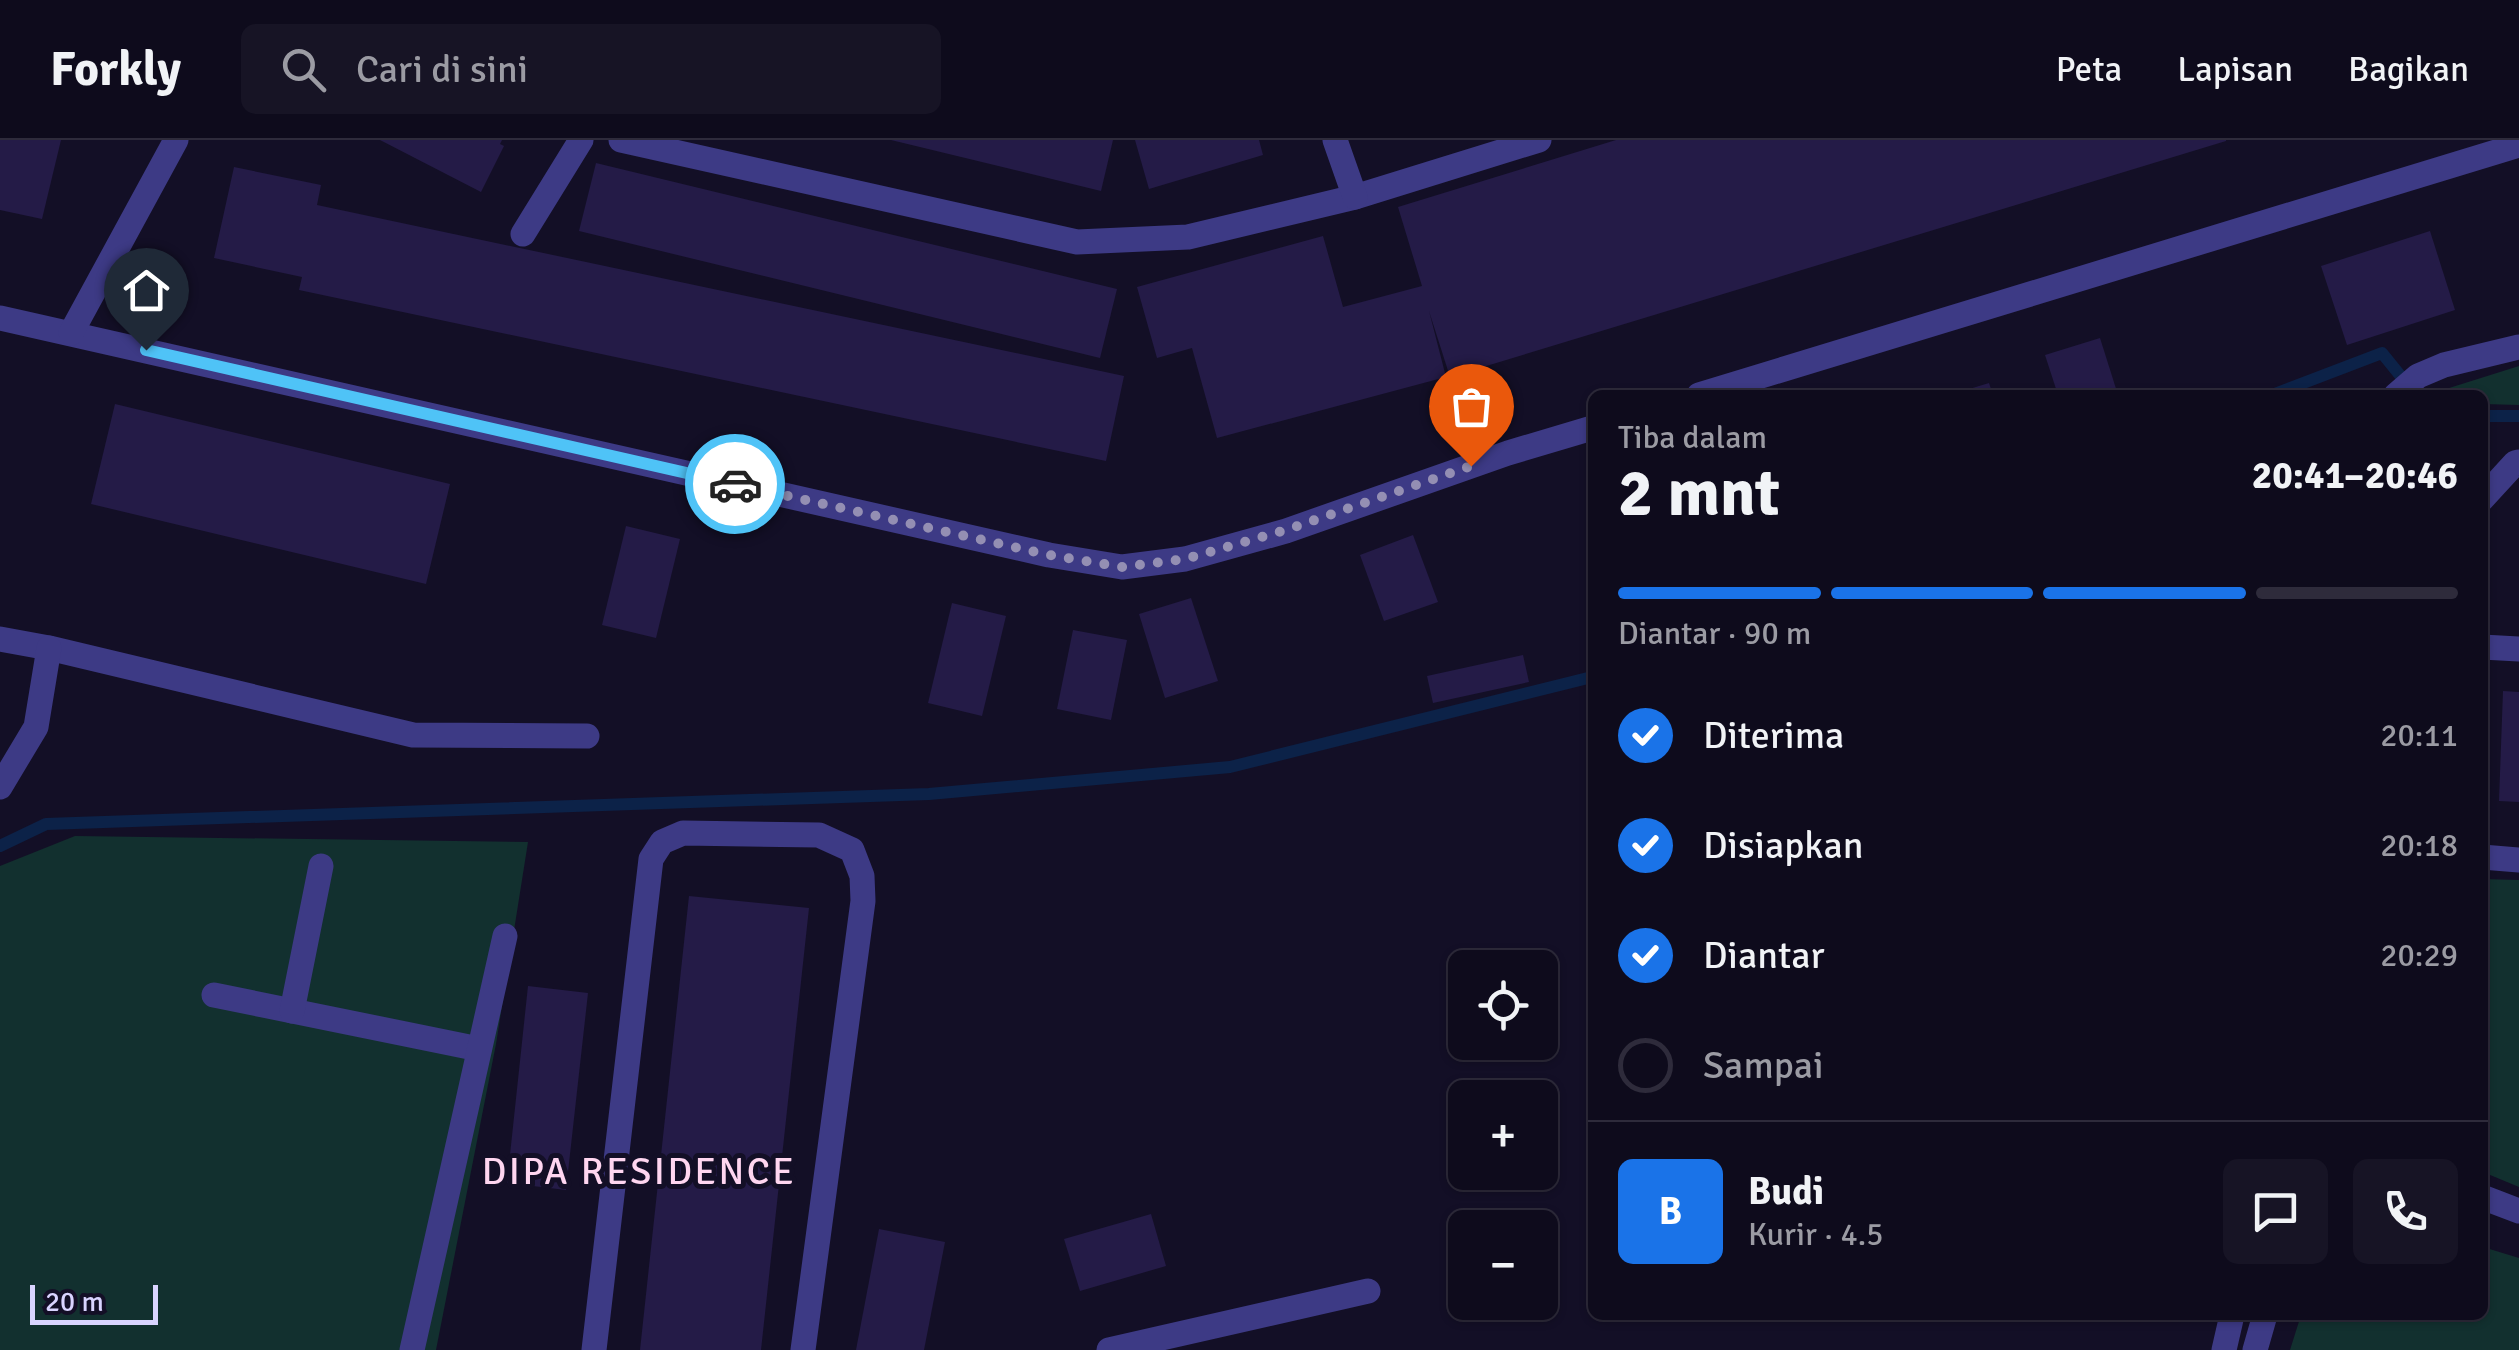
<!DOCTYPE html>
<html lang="id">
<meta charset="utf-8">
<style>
:root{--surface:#0e0b1c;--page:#171425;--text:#f1f3f6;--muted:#9b9ba3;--line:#2e2b3b;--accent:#1a73e8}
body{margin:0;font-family:Signika,sans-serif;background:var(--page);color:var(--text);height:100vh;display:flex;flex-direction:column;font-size:38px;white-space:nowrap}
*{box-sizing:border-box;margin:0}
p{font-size:32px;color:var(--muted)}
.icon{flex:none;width:55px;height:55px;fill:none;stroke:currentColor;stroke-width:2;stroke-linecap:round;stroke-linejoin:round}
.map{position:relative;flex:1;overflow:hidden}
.details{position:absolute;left:1588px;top:250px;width:900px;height:930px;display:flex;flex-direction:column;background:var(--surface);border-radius:15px;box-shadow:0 2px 8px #0004,0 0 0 2px var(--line)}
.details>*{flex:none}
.fabs{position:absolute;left:1448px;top:810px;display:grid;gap:20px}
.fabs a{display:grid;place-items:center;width:110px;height:110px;border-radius:15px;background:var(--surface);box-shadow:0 2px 8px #0004,0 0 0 2px var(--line);font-size:50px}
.scale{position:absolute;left:30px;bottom:25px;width:128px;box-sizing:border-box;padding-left:10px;border:5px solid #d9d4ff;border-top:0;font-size:28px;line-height:35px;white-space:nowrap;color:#d9d4ff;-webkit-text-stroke:8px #130f26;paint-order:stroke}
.pin{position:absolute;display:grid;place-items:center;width:85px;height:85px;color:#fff;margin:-102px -42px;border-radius:50% 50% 50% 0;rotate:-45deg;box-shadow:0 0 10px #0007}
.pin .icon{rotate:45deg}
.courier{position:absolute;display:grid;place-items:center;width:100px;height:100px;margin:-50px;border:8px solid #4fc3f7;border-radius:50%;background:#fff;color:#222;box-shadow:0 2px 12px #0007}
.headline em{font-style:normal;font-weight:700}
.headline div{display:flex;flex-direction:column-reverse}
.headline{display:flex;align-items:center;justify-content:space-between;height:170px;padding:0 30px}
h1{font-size:65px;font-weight:700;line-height:75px}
.bar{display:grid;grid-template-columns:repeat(4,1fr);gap:15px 10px;align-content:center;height:120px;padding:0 30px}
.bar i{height:12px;border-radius:8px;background:var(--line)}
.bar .current{background:var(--accent)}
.bar p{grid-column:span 4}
.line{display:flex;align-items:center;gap:25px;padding:0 30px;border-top:2px solid var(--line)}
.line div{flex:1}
.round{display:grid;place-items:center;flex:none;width:105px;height:105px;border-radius:15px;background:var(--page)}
ol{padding:0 30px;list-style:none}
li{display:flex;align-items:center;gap:30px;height:110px}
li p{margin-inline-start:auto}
li .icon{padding:10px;border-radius:50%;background:var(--accent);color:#fff;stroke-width:4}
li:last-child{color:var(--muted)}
li i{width:55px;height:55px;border:5px solid var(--line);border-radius:50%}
header{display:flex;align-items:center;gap:60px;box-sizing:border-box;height:140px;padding:0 50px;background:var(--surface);border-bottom:2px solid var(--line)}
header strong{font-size:48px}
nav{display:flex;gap:55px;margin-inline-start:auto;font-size:35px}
.search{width:700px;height:90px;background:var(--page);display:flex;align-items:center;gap:25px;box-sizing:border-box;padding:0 35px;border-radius:15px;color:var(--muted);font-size:38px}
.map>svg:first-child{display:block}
.green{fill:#12302f}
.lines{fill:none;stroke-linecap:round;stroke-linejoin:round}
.stream{stroke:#0c2248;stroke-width:12}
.building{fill:#241b47}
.minor{stroke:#3d3a85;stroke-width:25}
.done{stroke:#948fb3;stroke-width:10;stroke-dasharray:0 18}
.route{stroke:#4fc3f7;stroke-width:12}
.labels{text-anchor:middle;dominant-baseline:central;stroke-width:10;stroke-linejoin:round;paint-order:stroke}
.neighbourhood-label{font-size:38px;letter-spacing:2.5px;fill:#ffd6f0;stroke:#130f26}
</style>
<header>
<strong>Forkly</strong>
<div class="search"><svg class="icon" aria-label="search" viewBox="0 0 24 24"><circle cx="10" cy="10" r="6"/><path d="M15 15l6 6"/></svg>Cari di sini</div>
<nav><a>Peta</a><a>Lapisan</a><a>Bagikan</a></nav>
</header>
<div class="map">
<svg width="2519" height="1210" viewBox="0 0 2519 1210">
<rect width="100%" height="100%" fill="#130f26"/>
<g class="green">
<path d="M2519,226V265L2483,264L2482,255H2456L2446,249Z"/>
<path d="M75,696L528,702L496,904L436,1210H0V726Z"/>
<path d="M2482,739L2519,740V1047L2483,1032Z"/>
<path d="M2483,1107L2519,1118V1210H2290L2301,1175H2482Z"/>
</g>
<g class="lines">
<g class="stream">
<path d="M2272,255L2382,213L2416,255"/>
<path d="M2482,276H2519"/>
<path d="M0,706L46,684L929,654L1230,627L1592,537"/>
</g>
</g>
<g class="building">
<path d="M0,0H61L42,79L0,70Z"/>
<path d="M380,0H502L500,4L504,6L481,52Z"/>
<path d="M891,0H1113L1101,51Z"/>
<path d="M1135,0H1259L1263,15L1149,49Z"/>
<path d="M1616,0H2226V1L1450,237L1429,171L1446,237L1217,298L1192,208L1157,218L1137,147L1323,96L1343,167L1422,146L1398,67Z"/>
<path d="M596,23L1117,149L1100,218L579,91Z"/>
<path d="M234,27L321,45L317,65L1124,236L1106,321L299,150L302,137L214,118Z"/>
<path d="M2430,91L2455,170L2347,205L2321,126Z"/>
<path d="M2100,198L2118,255H2058L2045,215Z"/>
<path d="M1989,243L1993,255H1953V254Z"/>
<path d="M115,264L450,344L426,444L91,364Z"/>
<path d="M626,386L680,399L656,498L602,485Z"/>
<path d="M1413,395L1438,462L1384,481L1360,415Z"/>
<path d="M1191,458L1218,541L1165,558L1139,474Z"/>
<path d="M952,463L1006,476L982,576L928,563Z"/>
<path d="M1073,490L1127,500L1111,580L1057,569Z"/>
<path d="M1523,515L1529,542L1433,563L1427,536Z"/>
<path d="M2503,551L2519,552V662L2499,661Z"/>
<path d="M689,756L809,768L761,1210H640Z"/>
<path d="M528,846L588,853L566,1050L507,1043Z"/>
<path d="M1151,1074L1166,1126L1080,1151L1064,1099Z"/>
<path d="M879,1089L945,1102L924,1210H856Z"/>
</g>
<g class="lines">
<g class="minor">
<path d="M621,0L1077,102L1188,97L1355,57L1539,0"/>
<path d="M1335,0L1355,57"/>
<path d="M523,94L581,0"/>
<path d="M0,178L1049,415L1122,427L1185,419L1286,391L1508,313L1592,288"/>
<path d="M71,193L176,0"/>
<path d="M1699,255L2519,5"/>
<path d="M2396,255L2418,236L2444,225L2519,207"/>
<path d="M2482,359L2515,323L2519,322"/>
<path d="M0,499L49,508L413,595L587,596"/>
<path d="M2482,507L2519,509"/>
<path d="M0,647L36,587L49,508"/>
<path d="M2482,717L2519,720"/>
<path d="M214,855L479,909"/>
<path d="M292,871L321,726"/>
<path d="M2482,1057L2519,1071"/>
<path d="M412,1210L505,796"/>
<path d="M594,1210L651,719L662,702L683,693L819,695L852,710L862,736L863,761L803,1210"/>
<path d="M1109,1210L1368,1151"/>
<path d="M2224,1210L2232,1175"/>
<path d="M2255,1210L2265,1175"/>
</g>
</g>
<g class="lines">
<path class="done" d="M735,344L1049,415L1122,427L1185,419L1286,390L1471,326"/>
<path class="route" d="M146,210L735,344"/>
</g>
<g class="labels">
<g class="neighbourhood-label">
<text x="639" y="1031">DIPA RESIDENCE</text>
</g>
</g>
</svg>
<div class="fabs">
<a><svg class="icon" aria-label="locate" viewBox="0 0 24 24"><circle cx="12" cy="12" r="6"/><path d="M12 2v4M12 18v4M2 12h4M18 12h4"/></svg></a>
<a>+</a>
<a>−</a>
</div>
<div class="scale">20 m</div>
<div class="pin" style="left:1471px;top:326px;background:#ea580c"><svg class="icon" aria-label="bag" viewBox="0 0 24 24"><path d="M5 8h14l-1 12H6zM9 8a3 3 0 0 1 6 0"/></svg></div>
<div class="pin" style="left:146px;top:210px;background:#1f2937"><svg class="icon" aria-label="home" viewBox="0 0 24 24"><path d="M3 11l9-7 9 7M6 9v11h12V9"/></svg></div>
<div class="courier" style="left:735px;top:344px"><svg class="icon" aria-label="car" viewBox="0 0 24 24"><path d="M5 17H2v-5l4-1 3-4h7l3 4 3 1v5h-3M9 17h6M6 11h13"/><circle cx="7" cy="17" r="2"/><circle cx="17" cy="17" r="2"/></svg></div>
<section class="details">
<div class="headline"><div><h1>2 mnt</h1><p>Tiba dalam</p></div><em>20:41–20:46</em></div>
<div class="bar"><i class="current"></i><i class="current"></i><i class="current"></i><i></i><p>Diantar · 90 m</p></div>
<ol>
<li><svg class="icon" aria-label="check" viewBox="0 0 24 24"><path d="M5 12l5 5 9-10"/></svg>Diterima<p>20:11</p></li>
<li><svg class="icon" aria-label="check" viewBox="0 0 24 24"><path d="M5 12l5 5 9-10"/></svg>Disiapkan<p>20:18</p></li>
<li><svg class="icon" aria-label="check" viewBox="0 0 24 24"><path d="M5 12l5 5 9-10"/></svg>Diantar<p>20:29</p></li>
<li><i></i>Sampai</li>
</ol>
<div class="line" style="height:180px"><b class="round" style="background:var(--accent);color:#fff">B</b><div><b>Budi</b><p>Kurir · 4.5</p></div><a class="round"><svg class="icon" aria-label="chat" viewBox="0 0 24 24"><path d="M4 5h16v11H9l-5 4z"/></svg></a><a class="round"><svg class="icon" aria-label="phone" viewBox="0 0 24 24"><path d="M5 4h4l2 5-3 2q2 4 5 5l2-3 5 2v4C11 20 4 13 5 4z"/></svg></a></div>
</section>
</div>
